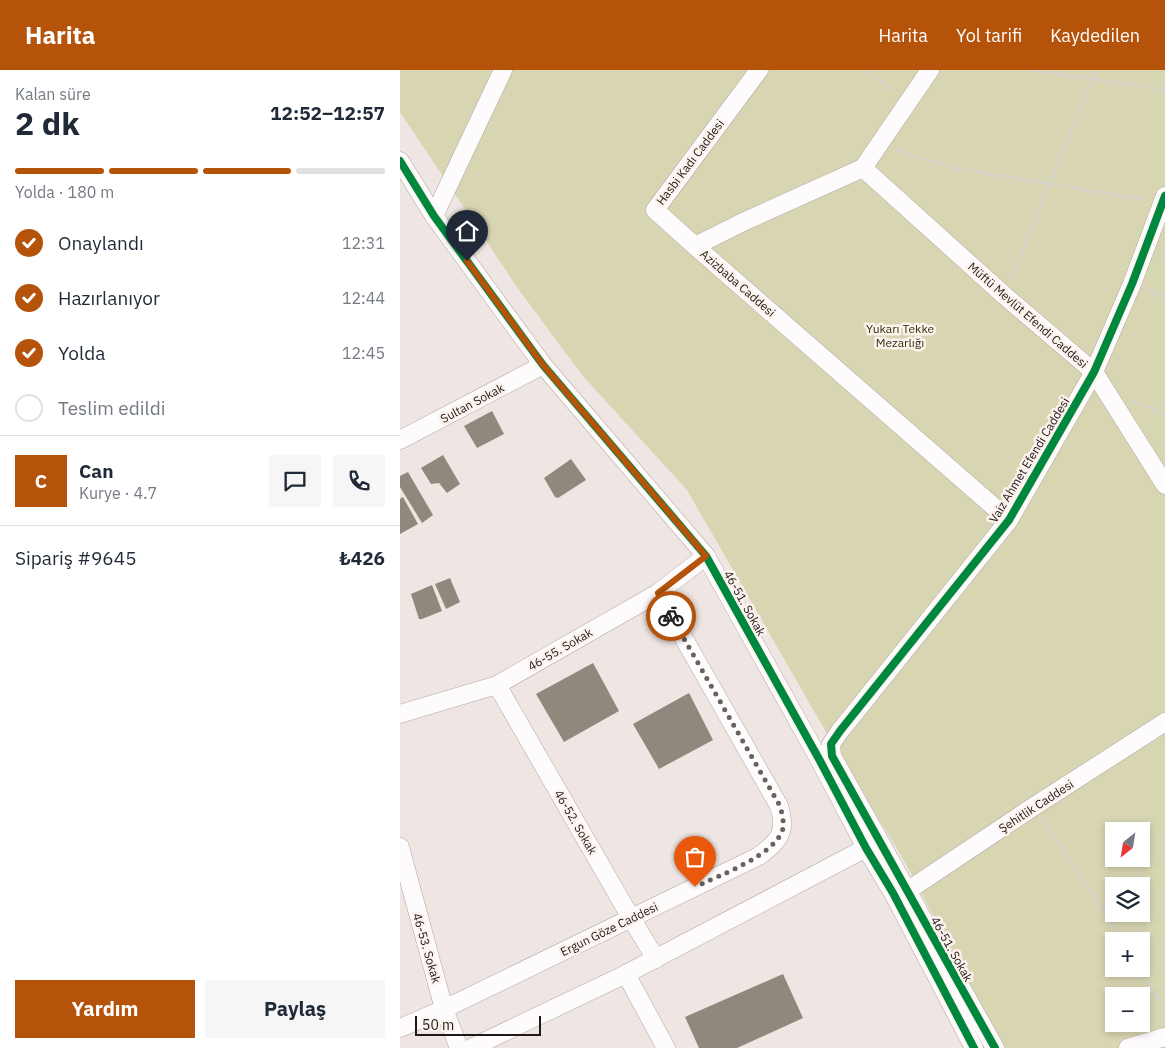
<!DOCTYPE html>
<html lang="tr">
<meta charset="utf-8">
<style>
:root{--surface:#fff;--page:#f6f6f7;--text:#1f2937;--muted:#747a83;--line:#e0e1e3;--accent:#b45309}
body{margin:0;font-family:"IBM Plex Sans",sans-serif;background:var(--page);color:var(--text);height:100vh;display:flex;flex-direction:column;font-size:19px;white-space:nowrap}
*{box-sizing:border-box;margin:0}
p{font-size:16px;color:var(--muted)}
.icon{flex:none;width:28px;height:28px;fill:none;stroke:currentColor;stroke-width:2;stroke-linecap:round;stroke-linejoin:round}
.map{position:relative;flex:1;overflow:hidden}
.sheet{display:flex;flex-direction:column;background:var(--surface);width:400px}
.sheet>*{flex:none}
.needle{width:32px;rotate:210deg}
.tools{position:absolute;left:705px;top:752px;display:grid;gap:10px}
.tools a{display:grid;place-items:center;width:45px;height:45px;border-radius:0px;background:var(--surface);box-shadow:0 2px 8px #0003;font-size:25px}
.scale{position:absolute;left:15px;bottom:12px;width:126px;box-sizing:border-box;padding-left:5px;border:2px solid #1f1916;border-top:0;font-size:14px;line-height:18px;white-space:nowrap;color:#1f1916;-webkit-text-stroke:4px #fdf3ee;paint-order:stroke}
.pin{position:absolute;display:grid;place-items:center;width:42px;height:42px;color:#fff;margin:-51px -21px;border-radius:50% 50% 50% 0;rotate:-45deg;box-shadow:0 0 5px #0007}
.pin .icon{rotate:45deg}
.courier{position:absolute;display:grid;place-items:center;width:50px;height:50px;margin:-25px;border:4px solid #b45309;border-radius:50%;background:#fff;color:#222;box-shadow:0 1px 6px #0007}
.summary em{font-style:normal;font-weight:700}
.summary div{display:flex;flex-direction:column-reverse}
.summary{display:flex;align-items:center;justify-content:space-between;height:85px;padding:0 15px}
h1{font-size:32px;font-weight:700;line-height:38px}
.bar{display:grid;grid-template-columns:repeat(4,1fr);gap:8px 5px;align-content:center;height:60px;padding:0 15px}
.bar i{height:6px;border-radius:4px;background:var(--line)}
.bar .current{background:var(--accent)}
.bar p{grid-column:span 4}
.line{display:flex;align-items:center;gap:12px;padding:0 15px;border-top:1px solid var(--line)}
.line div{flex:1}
.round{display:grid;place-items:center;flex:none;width:52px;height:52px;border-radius:0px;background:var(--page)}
ol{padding:0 15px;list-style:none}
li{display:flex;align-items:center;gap:15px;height:55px}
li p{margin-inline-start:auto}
li .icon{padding:5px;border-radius:50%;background:var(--accent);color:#fff;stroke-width:4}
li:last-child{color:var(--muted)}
li i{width:28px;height:28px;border:2px solid var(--line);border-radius:50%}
.button{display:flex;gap:10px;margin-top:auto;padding:10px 15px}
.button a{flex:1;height:58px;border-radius:0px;background:var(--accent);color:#fff;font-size:20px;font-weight:700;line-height:58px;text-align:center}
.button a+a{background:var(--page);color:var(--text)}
header{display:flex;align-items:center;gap:30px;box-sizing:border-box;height:70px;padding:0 25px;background:var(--accent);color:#fff}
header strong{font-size:24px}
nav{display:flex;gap:28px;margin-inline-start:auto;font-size:18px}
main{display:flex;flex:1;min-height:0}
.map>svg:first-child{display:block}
.green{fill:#d8d6b2;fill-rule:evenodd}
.building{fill:#90877d}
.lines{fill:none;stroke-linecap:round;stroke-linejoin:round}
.minor-casing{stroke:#afa8a5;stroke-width:19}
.path{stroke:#d4d1cf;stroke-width:3;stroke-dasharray:4 2.5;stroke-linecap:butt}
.minor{stroke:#fdfbfb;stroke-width:18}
.cycleway-casing{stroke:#fdf3ee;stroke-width:11}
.cycleway{stroke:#00873e;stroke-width:8}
.done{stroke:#68615e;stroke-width:5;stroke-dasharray:0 9}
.route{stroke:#b45309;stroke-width:6}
.labels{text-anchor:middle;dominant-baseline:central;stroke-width:5;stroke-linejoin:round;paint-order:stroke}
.street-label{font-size:12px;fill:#1f1916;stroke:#fdf3ee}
.park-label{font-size:12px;fill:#30310a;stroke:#fdf3ee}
</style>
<header>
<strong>Harita</strong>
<nav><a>Harita</a><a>Yol tarifi</a><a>Kaydedilen</a></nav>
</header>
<main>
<section class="sheet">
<div class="summary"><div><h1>2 dk</h1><p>Kalan süre</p></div><em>12:52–12:57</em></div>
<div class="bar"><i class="current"></i><i class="current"></i><i class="current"></i><i></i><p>Yolda · 180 m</p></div>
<ol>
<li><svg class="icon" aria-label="check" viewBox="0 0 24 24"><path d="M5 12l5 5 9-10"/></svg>Onaylandı<p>12:31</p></li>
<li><svg class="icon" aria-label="check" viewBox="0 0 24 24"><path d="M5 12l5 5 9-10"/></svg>Hazırlanıyor<p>12:44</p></li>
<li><svg class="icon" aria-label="check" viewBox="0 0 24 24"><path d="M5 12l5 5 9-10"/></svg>Yolda<p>12:45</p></li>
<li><i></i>Teslim edildi</li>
</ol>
<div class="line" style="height:90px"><b class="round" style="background:var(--accent);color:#fff">C</b><div><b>Can</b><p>Kurye · 4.7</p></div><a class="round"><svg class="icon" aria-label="chat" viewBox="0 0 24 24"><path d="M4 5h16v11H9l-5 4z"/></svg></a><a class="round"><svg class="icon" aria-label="phone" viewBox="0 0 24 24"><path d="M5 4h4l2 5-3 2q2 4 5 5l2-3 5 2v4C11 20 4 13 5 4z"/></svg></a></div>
<div class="line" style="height:65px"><div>Sipariş #9645</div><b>₺426</b></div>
<div class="button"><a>Yardım</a><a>Paylaş</a></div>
</section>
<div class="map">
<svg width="765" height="978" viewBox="0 0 765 978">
<rect width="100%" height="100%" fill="#efe6e3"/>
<path class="green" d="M0,0H765V978H602L506,794L434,676L287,420L182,305L119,220L0,42ZM714,761H741V789H714ZM714,816H741V844H714ZM714,871H741V899H714ZM714,926H741V954H714Z"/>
<g class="building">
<path d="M92,341L104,364L77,378L64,356Z"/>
<path d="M43,385L60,414L47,423L39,413L31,414L21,398Z"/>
<path d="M171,389L186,410L158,428L155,427L144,408Z"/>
<path d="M8,402L33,445L22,453L0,417V406Z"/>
<path d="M3,427L18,454L0,464V429Z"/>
<path d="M50,508L60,532L46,539L35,514Z"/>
<path d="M32,515L42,541L22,549H19L11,524Z"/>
<path d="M193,593L219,641L164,672L136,624Z"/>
<path d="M289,623L313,670L259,699L233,654Z"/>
<path d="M383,904L403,948L337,978H299L285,947Z"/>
</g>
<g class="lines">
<defs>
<g id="minor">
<path d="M530,0L463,98L343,152L295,176L609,450"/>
<path d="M0,91L34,146L143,295L306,486L419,689L466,778L493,823L574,978"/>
<path d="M463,98L605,226L694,302L765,415"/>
<path d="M34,146L103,0"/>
<path d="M295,176L255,140L359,0"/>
<path d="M0,370L143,295"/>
<path d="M97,615L231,848L256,889"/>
<path d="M0,644L97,615L258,523L306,486"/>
<path d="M0,777L44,939L59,978"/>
<path d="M507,821L633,737L765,652"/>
<path d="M226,904L266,978"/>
<path d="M0,958L44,939L359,786C380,770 387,762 379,736L258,523"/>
<path d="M71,978L226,904L466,778"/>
<path d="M595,978L432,686L431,674L440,661L609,450L694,302L732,214L765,126"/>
<path d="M728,978L765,967"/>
</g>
</defs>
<use href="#minor" class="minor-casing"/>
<g class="path">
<path d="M463,0L496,21"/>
<path d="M631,0L765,20"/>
<path d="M495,80L554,98L746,130"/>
<path d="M611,210L696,0"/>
<path d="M747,220L765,227"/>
<path d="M733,331L765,344"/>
<path d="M641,749L693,823L723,871"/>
<path d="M740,899L765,942"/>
</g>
<use href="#minor" class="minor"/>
<defs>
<g id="cycleway">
<path d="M0,91L34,146L143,295L306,486L419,689L466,778L493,823L574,978"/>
<path d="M595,978L432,686L431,674L440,661L609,450L694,302L732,214L765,126"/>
</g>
</defs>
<use href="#cycleway" class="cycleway-casing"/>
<use href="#cycleway" class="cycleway"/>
</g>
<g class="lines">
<path class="done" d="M271,546L380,736C382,743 384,751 383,758C378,784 318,806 295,817"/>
<path class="route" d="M67,191L143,295L306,486L258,523L271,546"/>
</g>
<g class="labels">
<g class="street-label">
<text transform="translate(290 92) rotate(-53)">Hasbi Kadı Caddesi</text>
<text transform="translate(338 213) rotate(41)">Azizbaba Caddesi</text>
<text transform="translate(628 245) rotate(41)">Müftü Mevlüt Efendi Caddesi</text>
<text transform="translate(72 333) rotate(-28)">Sultan Sokak</text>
<text transform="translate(629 390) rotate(-59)">Vaiz Ahmet Efendi Caddesi</text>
<text transform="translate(345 533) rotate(61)">46-51. Sokak</text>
<text transform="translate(160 579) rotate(-30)">46-55. Sokak</text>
<text transform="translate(636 736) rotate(-33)">Şehitlik Caddesi</text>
<text transform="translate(176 752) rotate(60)">46-52. Sokak</text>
<text transform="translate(209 859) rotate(-26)">Ergun Göze Caddesi</text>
<text transform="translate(27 878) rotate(74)">46-53. Sokak</text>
<text transform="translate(552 879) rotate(61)">46-51. Sokak</text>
</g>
<g class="park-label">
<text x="500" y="258">Yukarı Tekke<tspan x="500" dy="14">Mezarlığı</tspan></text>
</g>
</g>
</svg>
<div class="tools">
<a><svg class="needle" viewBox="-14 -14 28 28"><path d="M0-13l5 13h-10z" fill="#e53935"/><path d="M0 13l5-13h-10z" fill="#747a83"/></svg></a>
<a><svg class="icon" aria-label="layers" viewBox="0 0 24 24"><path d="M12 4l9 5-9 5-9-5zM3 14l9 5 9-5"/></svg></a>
<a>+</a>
<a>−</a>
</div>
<div class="scale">50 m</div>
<div class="pin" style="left:295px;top:817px;background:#ea580c"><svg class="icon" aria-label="bag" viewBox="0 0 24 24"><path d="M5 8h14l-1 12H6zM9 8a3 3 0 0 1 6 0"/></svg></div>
<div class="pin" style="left:67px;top:191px;background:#1f2937"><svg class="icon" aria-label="home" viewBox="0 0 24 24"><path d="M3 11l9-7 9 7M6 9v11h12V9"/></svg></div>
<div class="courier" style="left:271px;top:546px"><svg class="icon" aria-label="bike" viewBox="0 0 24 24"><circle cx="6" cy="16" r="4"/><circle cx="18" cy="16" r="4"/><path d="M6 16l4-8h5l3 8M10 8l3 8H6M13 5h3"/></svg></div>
</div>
</main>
